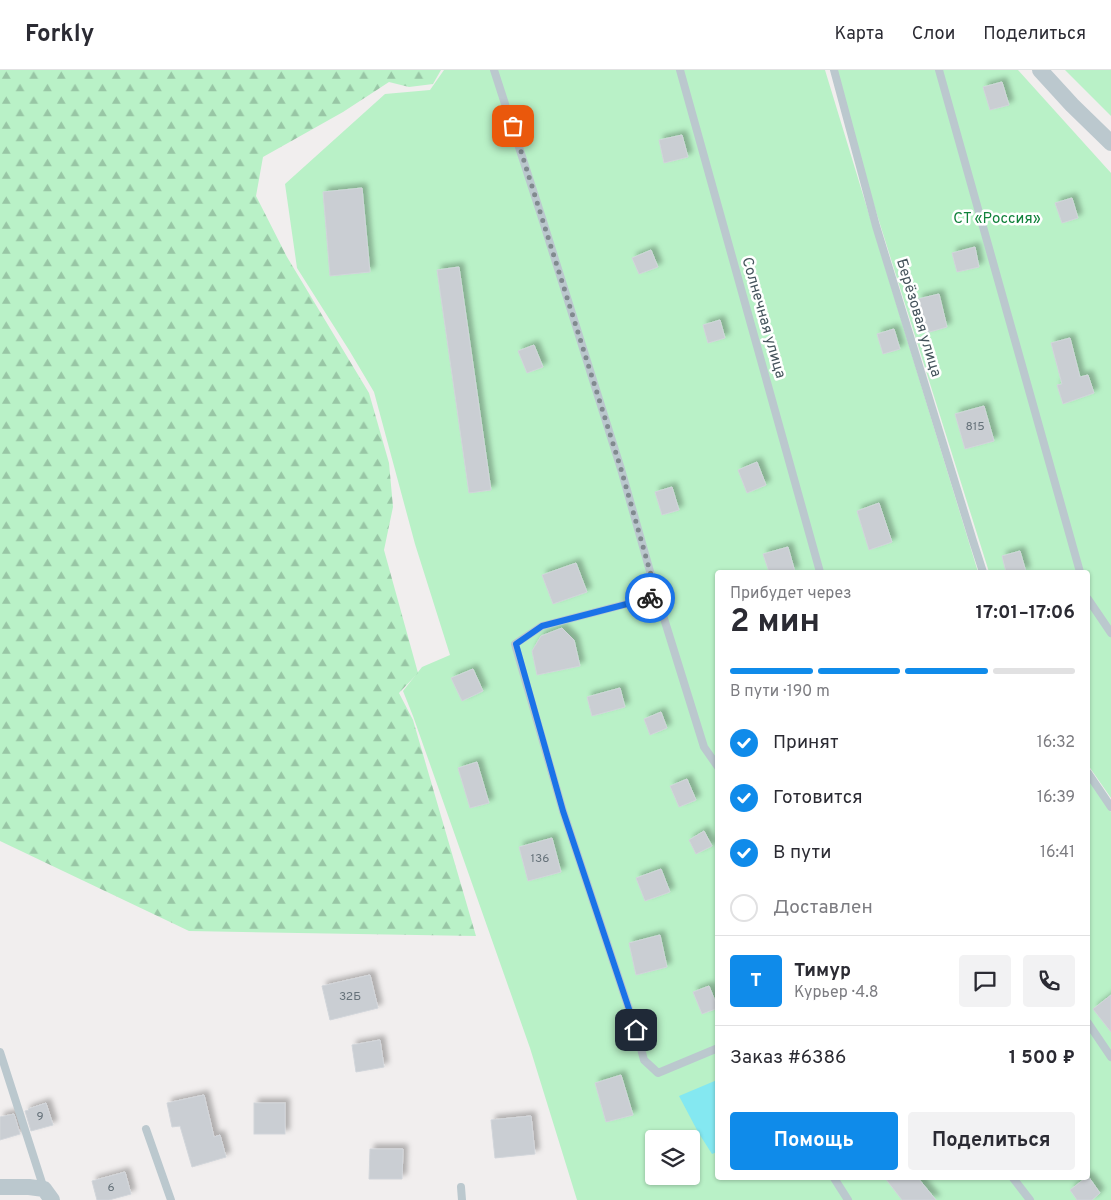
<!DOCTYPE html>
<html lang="ru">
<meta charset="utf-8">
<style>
:root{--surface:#fff;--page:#f2f2f3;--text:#2b2b33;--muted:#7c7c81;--line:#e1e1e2;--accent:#0f8bea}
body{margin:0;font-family:Overpass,sans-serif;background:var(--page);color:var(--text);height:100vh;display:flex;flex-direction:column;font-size:19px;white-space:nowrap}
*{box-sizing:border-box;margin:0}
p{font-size:16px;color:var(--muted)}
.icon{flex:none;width:28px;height:28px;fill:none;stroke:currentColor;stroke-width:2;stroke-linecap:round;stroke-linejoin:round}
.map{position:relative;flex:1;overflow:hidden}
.details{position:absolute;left:715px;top:500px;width:375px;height:610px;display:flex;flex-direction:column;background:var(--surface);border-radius:5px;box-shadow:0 1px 4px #0004}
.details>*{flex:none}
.tools{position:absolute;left:645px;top:1060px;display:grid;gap:10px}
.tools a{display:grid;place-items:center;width:55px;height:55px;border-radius:5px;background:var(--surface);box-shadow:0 1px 4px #0004;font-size:25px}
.pin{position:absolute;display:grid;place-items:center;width:42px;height:42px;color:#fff;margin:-21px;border-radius:10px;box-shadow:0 2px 8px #0006}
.courier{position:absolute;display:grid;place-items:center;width:50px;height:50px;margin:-25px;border:4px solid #1a73e8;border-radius:50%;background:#fff;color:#222;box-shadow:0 1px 6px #0007}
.head em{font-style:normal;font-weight:700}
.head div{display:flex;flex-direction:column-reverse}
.head{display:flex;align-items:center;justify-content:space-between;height:85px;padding:0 15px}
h1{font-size:32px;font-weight:700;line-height:38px}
.bar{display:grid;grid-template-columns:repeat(4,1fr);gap:8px 5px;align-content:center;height:60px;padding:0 15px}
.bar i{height:6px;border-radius:4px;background:var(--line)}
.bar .current{background:var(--accent)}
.bar p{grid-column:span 4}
.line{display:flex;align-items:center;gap:12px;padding:0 15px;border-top:1px solid var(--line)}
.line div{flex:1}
.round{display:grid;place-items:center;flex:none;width:52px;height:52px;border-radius:5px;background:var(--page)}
ol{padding:0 15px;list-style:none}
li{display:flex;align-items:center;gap:15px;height:55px}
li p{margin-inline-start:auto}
li .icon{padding:5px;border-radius:50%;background:var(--accent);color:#fff;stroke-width:4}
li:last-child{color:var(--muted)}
li i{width:28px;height:28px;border:2px solid var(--line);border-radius:50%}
.action{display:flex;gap:10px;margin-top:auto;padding:10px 15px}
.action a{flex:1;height:58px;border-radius:5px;background:var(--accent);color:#fff;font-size:20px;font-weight:700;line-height:58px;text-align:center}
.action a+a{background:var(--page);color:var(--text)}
header{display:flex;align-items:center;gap:30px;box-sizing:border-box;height:70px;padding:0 25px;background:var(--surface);border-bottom:1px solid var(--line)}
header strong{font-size:24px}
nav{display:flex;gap:28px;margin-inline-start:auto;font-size:18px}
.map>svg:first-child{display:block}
.green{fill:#b9f1c7;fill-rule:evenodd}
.forest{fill:url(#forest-firs)}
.water{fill:#84e8f1}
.building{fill:#caced3;stroke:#d1d5da;filter:url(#shadow)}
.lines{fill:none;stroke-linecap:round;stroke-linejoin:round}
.lane{stroke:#bbc8ce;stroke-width:8}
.street{stroke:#bbc8ce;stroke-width:16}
.done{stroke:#818a8f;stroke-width:5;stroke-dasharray:0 9}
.route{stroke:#1a73e8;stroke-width:6}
.labels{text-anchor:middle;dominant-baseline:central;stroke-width:5;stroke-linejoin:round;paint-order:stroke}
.number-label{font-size:12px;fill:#66727a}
.park-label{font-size:15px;fill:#11823b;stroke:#fff}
.street-label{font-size:15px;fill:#45545c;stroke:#fff}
</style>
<header>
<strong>Forkly</strong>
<nav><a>Карта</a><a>Слои</a><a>Поделиться</a></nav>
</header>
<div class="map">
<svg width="1111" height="1130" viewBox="0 0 1111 1130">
<defs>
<pattern id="forest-firs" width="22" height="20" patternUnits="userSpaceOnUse" patternTransform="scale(1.25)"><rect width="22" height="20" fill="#b9f1c7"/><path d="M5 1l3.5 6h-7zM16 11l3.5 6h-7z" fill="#98c6a5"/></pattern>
<filter id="shadow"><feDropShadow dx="4.5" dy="-4.5" stdDeviation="2.5" flood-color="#0004"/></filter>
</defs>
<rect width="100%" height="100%" fill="#f1eeee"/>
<g class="green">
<path d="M444,0H825L978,502H718V1108H1088V708L1111,742V1130H577L530,978L413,646L403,621L422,597L450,585L415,474L374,322L349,280L297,198L285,114L385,24L430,20ZM654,1069H691V1106H654Z"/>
<path d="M836,0H1018L1111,103V728L1088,695V502H989L848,52Z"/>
<path d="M1065,0H1111V46Z"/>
</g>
<path class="forest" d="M0,0H441L433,14L409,17L389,12L343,42L263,87L256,126L287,187L369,323L389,393L393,437L384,480L418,603L399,623L413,650L476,866L189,861L0,771Z"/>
<path class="water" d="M717,1010V1082L712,1084L698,1062L679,1026Z"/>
<g class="building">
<path d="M1002,12L1009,35L990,40L983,17Z"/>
<path d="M682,65L688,87L664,93L659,70Z"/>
<path d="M362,118L370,202L330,206L323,122Z"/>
<path d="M1072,128L1078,148L1062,153L1055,133Z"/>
<path d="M975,177L979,197L957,202L952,183Z"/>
<path d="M651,180L658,197L639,204L632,188Z"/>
<path d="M459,197L491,420L469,423L437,200Z"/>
<path d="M939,224L947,257L926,263L918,229Z"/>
<path d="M720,250L725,268L708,273L703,255Z"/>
<path d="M894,259L900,279L883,284L877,264Z"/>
<path d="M1070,268L1080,307L1088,305L1094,323L1063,334L1057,315L1062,314L1051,273Z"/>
<path d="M534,275L543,297L527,303L518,281Z"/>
<path d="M984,336L994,371L965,379L955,344Z"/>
<path d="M757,392L766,415L747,423L738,400Z"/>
<path d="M672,417L679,440L662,445L655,422Z"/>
<path d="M879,433L892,472L869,480L857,441Z"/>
<path d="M788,477L795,502H769L763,484Z"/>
<path d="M1020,481L1026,502H1006L1002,486Z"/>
<path d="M576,493L587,522L553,534L542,505Z"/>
<path d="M562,558L574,570L580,596L537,605L532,581L541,566Z"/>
<path d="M473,599L483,621L462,631L451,608Z"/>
<path d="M620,618L625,637L592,646L587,627Z"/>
<path d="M661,642L667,658L650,665L644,649Z"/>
<path d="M477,692L489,733L470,738L458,698Z"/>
<path d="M687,709L696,730L679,737L670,716Z"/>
<path d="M704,761L712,776L696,784L689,770Z"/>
<path d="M552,768L561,802L528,811L519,777Z"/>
<path d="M661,799L670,822L645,831L636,808Z"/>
<path d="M660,865L667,897L636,905L629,873Z"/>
<path d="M370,905L378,938L330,950L322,916Z"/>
<path d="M709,916L718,938L702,944L693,922Z"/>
<path d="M1111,925V962L1093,939Z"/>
<path d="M380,970L384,997L356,1002L352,975Z"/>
<path d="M621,1005L633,1045L606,1052L595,1013Z"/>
<path d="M204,1025L214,1067L220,1065L226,1087L192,1097L180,1056L172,1057L167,1033Z"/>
<path d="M46,1033L53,1055L31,1061L25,1041L29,1040L28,1039Z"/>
<rect x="254" y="1033" width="31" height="31"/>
<path d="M14,1044L20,1064L0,1070V1047Z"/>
<path d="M531,1046L535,1084L495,1088L491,1050Z"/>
<path d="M370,1079H403L402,1109H369Z"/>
<path d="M125,1102L131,1124L109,1130H97L92,1111Z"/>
<path d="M1088,1106L1100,1123L1092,1130H1077L1070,1120Z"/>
<path d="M885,1108H918L936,1130H902Z"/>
</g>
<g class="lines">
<g class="lane">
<path d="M494,0L542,148L621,399L657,526L704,677L718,697"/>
<path d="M680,0L820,502"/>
<path d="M834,0L876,156L973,471L983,502"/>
<path d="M939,0L1080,502"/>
<path d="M657,526L542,556L515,574L563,741L636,960L644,990L658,1003L718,978"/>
<path d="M1088,529L1111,563"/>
<path d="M1088,703L1111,737"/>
<path d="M1088,953L1111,987"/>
<path d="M0,982L44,1119"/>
<path d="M146,1059L171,1130"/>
<path d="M834,1108L848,1130"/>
<path d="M1013,1108L1030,1130"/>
<path d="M461,1117L462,1130"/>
</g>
<g class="street">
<path d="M1040,0L1072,35L1111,73"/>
<path d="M0,1117H29L44,1119L52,1130"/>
</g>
</g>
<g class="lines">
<path class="done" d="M513,56L621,399L657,526L650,528"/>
<path class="route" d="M636,960L563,741L516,574L542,556L650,528"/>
</g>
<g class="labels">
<g class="number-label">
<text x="975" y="357">815</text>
<text x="540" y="789">136</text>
<text x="350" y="927">32Б</text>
<text x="40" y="1047">9</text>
<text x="111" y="1118">6</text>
</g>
<g class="park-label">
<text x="997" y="149">СТ «Россия»</text>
</g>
<g class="street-label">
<text transform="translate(763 248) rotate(74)">Солнечная улица</text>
<text transform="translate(918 248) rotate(73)">Берёзовая улица</text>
</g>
</g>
</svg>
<div class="tools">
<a><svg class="icon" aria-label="layers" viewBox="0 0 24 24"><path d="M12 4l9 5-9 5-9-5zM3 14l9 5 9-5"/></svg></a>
</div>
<div class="pin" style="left:513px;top:56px;background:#ea580c"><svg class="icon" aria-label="bag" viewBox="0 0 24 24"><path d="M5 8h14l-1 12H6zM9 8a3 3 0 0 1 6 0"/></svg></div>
<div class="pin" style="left:636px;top:960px;background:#1f2937"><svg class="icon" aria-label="home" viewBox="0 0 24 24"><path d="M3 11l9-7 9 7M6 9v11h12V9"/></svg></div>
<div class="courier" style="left:650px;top:528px"><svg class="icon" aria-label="bike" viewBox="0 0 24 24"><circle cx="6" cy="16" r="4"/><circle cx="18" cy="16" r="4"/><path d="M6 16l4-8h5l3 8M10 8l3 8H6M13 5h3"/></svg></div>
<section class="details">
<div class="head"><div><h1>2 мин</h1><p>Прибудет через</p></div><em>17:01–17:06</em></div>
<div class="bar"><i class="current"></i><i class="current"></i><i class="current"></i><i></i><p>В пути · 190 m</p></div>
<ol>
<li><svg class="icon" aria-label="check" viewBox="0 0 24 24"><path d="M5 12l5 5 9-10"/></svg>Принят<p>16:32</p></li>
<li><svg class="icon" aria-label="check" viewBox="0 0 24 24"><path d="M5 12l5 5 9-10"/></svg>Готовится<p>16:39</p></li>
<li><svg class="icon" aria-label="check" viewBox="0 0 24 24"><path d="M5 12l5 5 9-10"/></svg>В пути<p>16:41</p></li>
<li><i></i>Доставлен</li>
</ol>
<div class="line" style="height:90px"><b class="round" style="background:var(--accent);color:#fff">Т</b><div><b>Тимур</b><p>Курьер · 4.8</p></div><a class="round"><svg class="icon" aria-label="chat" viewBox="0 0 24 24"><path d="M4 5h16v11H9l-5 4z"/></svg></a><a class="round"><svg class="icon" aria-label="phone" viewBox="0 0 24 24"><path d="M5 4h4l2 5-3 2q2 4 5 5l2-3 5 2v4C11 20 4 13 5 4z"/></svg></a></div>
<div class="line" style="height:65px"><div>Заказ #6386</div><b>1 500 ₽</b></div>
<div class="action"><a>Помощь</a><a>Поделиться</a></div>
</section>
</div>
